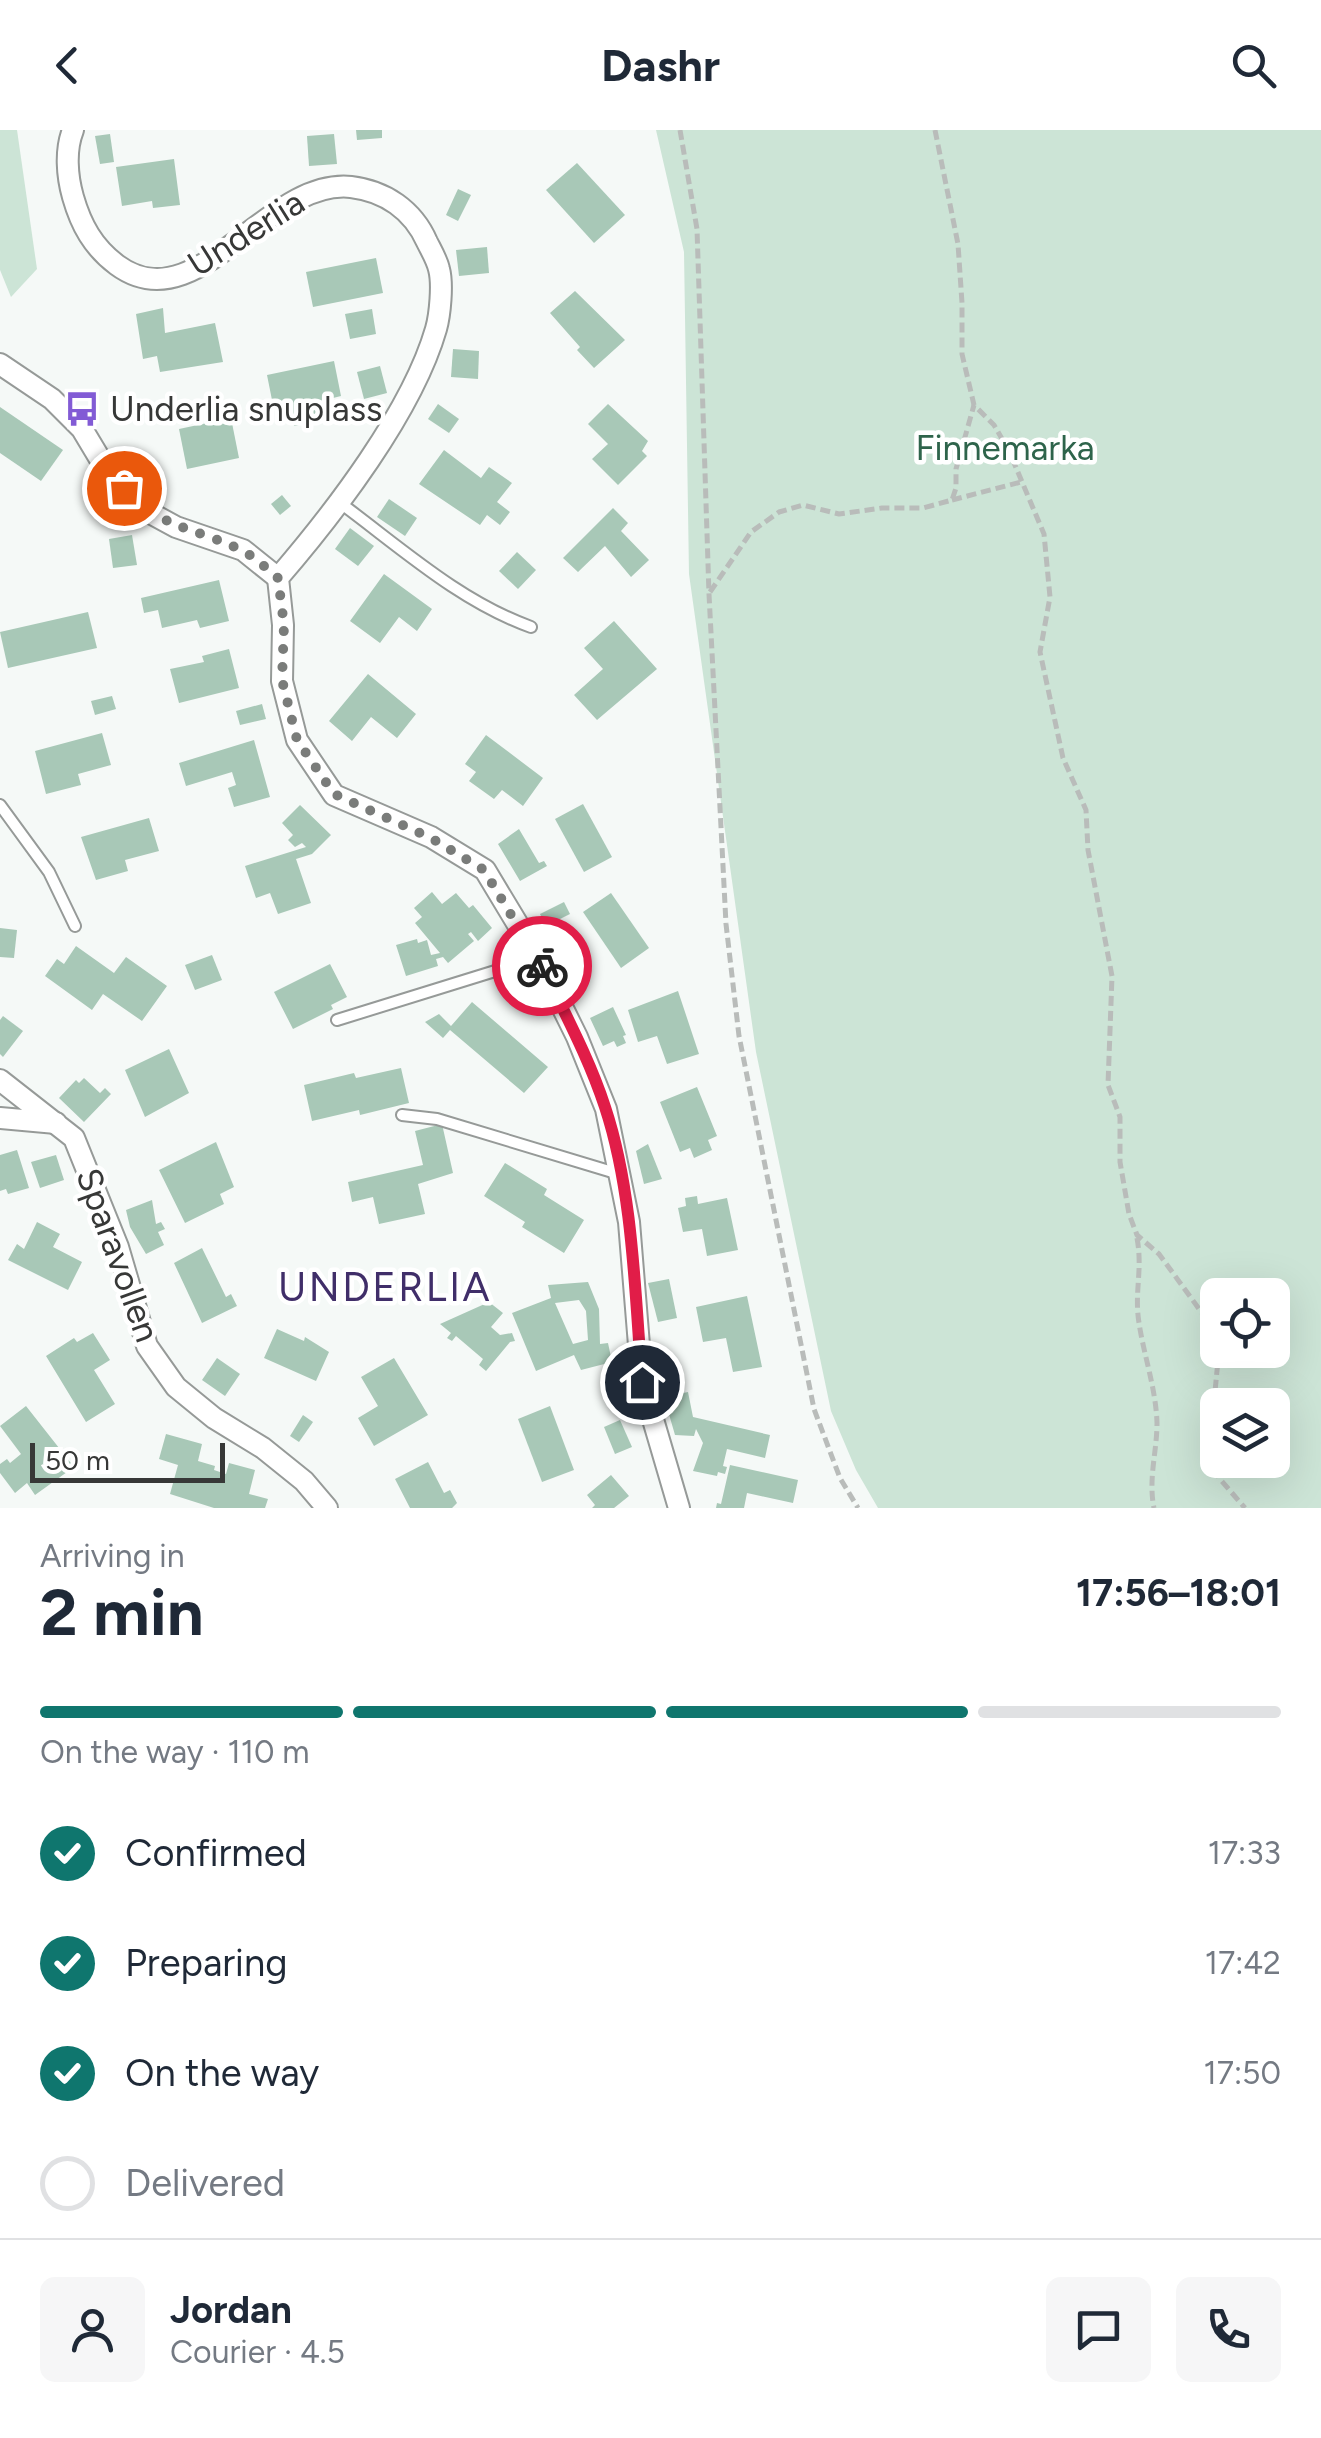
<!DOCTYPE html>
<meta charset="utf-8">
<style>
:root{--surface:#fff;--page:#f6f6f7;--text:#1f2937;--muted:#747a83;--line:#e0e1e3;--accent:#0f766e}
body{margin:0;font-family:Figtree,sans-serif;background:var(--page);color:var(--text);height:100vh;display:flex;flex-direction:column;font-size:38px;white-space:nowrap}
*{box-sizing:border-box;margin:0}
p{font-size:32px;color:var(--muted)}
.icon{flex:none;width:55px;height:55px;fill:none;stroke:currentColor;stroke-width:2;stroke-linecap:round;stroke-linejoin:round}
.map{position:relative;height:1378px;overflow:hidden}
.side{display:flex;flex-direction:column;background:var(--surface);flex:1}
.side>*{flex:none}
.controls{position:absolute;left:1200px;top:1148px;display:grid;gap:20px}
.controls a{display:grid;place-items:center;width:90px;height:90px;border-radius:15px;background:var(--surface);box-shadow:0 10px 40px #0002;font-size:50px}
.scale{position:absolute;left:30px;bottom:25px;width:195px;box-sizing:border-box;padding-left:10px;border:5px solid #373837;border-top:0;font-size:28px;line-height:35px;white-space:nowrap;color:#373837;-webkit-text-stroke:8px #fff;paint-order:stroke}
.pin{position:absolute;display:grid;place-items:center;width:85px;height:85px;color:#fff;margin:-42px;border:5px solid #fff;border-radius:50%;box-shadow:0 2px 10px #0007}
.courier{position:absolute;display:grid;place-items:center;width:100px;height:100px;margin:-50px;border:8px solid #e11d48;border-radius:50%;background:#fff;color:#222;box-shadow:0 2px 12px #0007}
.head em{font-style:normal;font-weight:700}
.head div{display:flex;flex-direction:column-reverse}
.head{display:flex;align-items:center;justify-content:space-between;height:170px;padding:0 40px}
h1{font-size:65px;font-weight:700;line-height:75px}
.bar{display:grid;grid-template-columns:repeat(4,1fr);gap:15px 10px;align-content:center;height:120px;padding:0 40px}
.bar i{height:12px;border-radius:8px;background:var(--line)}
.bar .active{background:var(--accent)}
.bar p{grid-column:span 4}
.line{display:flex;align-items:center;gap:25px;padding:0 40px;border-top:2px solid var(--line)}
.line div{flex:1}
.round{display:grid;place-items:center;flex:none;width:105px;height:105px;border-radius:15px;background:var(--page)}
ol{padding:0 40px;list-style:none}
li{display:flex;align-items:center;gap:30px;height:110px}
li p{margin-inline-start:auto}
li .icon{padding:10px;border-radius:50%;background:var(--accent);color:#fff;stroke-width:4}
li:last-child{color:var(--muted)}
li i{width:55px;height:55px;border:5px solid var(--line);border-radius:50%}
header{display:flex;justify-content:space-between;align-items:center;height:130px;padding:0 40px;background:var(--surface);font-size:45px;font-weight:700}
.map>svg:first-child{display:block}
.green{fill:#cce4d6;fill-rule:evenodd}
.building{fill:#a8c8b7;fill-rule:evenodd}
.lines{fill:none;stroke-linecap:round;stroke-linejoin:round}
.lane-casing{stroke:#969a98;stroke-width:14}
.street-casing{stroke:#969a98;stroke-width:24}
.path{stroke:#b9bcba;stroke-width:5;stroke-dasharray:10 5;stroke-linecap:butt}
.lane{stroke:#fff;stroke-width:10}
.street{stroke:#fff;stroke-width:20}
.done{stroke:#7a7c7a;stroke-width:10;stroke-dasharray:0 18}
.route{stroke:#e11d48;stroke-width:12}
.labels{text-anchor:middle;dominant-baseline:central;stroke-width:9;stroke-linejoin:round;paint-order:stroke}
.street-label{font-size:35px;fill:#373837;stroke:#fff}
.poi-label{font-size:35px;fill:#373837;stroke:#fff;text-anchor:start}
.park-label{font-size:35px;fill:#2e644b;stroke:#fff}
.quarter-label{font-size:40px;letter-spacing:2.5px;fill:#402e69;stroke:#fff}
</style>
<header><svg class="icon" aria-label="back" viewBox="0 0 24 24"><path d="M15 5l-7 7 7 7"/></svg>Dashr<svg class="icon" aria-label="search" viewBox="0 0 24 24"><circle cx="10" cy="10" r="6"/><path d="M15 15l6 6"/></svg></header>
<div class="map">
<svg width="1321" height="1378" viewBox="0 0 1321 1378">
<rect width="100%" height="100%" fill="#f5f9f7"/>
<g class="green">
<path d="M0,0H17L37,139L11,167L0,140Z"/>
<path d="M656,0H1321V1378H878L856,1340L831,1281L756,922L689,444L684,122ZM1272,1165V1220H1218V1165ZM1272,1275V1330H1218V1275Z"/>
</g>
<g class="building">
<path d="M356,0H382V8L357,10Z"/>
<path d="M110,4L114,32L100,34L95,6Z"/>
<path d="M334,4L337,34L309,36L307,6Z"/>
<path d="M174,29L180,75L153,78L152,71L122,76L116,37Z"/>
<path d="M577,33L625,85L594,113L546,60Z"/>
<path d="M458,59L471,65L458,91L446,85Z"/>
<path d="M487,117L489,143L459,146L456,120Z"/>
<path d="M376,128L383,163L313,177L306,142Z"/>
<path d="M575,161L625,210L594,238L577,220L580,217L550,183Z"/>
<path d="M163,178L165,203L215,193L223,232L160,242L157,226L143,229L136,184Z"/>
<path d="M372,179L376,204L350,209L345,184Z"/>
<path d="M453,219L479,221L478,249L451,247Z"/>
<path d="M334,231L341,266L325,270L329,289L294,296L290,276L274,280L267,245Z"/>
<path d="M380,236L387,263L364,269L357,242Z"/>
<path d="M438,274L459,289L449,303L428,289Z"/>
<path d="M608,274L648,311L642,321L647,326L618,355L592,329L608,314L588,294Z"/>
<path d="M0,277L63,320L41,351L0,323Z"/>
<path d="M231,288L239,328L187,339L179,299Z"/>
<path d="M444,320L481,348L489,337L512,353L497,372L510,382L500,395L487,385L480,395L419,354Z"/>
<path d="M282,365L291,376L280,385L271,374Z"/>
<path d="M389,369L417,388L405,406L377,387Z"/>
<path d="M613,378L628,393L621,401L649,430L631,447L605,416L578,442L563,428Z"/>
<path d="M350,398L374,416L358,436L335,419Z"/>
<path d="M132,405L137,435L113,438L109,409Z"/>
<path d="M517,422L536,440L518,459L499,441Z"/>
<path d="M384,444L432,479L417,501L399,487L380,513L350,491Z"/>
<path d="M219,450L229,491L200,498L197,490L162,498L158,480L144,483L141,468Z"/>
<path d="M88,482L97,518L8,538L0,502Z"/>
<path d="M614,491L657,539L597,590L574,565L603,539L584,518Z"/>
<path d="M229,519L239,558L179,573L170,539L204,532L202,526Z"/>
<path d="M368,544L416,584L397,608L371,587L352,611L329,591Z"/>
<path d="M112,566L116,579L95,585L91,571Z"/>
<path d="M262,574L266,589L240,595L236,581Z"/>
<path d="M102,603L111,635L78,644L81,655L46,664L35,621Z"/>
<path d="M486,605L543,648L523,676L502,660L494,669L469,651L476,642L465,634Z"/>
<path d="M254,610L270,667L234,677L228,658L236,655L232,642L186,656L179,633Z"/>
<path d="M583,674L612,727L584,742L555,689Z"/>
<path d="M300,675L331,705L312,724L296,729L311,773L278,784L270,763L256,768L245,736L306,717L302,713L295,717L288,710L293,705L282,693Z"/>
<path d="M149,688L159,721L125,730L128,741L96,750L81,707Z"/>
<path d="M519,699L539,733L544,731L547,736L520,751L498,714Z"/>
<path d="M432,762L442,774L456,763L469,778L473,775L492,798L478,811L471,802L468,804L474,811L448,833L443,827L436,829L438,836L406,846L396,815L417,809L418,813L427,810L431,825L440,823L415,793L422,787L414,778Z"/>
<path d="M611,763L649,818L621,838L583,782Z"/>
<path d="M564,772L570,784L546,796L540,784Z"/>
<path d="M0,798L17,800L14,828L0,827Z"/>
<path d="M76,816L114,843L126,827L167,856L142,891L103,864L92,880L45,846L57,829L64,834Z"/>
<path d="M212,825L222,850L195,860L185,835Z"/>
<path d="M330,834L347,867L331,875L333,879L293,899L274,862Z"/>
<path d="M678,861L699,924L667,934L657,906L638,912L628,880Z"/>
<path d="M472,872L548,937L524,963L450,900L443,908L425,892L439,884L451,896Z"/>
<path d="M613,877L626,905L623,906L626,913L617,917L614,911L603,916L590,888Z"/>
<path d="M3,886L23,901L3,927L0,924V890Z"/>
<path d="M169,919L189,963L145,987L125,940Z"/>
<path d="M401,938L409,973L360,985L359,980L312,991L304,955L354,943L356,948Z"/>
<path d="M84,948L100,963L105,958L111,964L84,992L59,968L76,950L79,953Z"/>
<path d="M697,957L717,1006L708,1010L712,1020L694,1028L690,1018L680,1022L660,972Z"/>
<path d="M442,994L453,1043L418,1054L425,1084L379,1094L373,1067L352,1072L348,1052L423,1035L415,1001Z"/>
<path d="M216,1012L234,1057L220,1064L224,1074L185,1093L159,1040Z"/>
<path d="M648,1014L662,1049L644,1054L636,1021Z"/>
<path d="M17,1020L29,1058L8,1064L6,1059L0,1061V1025Z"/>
<path d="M56,1025L64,1050L40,1058L31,1032Z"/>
<path d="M505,1033L547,1059L544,1065L584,1090L564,1123L522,1097L525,1092L484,1066Z"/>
<path d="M697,1066L698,1074L727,1068L738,1120L707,1126L702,1099L683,1102L678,1078L686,1076L685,1068Z"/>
<path d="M152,1070L156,1094L161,1092L165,1099L158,1102L164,1115L146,1124L130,1097L126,1080Z"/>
<path d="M37,1092L60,1104L53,1117L82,1132L68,1160L8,1130L17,1114L24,1119Z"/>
<path d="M202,1118L226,1167L231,1164L237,1176L202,1193L174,1133Z"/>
<path d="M669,1149L677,1188L658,1192L648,1153Z"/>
<path d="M588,1152L599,1179L600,1214L608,1213L612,1232L581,1240L574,1225L536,1241L512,1183L551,1168L548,1155ZM579,1170L586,1181L588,1210L573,1214L555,1173Z"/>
<path d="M747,1166L762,1237L733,1242L726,1208L703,1212L696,1177Z"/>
<path d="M489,1172L503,1183L491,1197L500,1205L512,1203L515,1211L510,1212L486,1241L479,1235L483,1229L456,1206L452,1211L447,1208L451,1203L440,1194Z"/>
<path d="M277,1199L304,1211L305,1207L329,1222L316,1251L264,1228Z"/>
<path d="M93,1203L110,1230L94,1240L115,1274L86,1292L46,1226L74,1208L77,1212Z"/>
<path d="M217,1228L240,1244L225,1266L202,1250Z"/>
<path d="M394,1228L428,1285L374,1316L358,1288L378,1276L361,1247Z"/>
<path d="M688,1262L693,1287L770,1305L765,1328L727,1319L723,1336L727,1337L725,1344L718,1342L717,1346L693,1341L703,1313L696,1299L694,1306L675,1305L664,1267Z"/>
<path d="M26,1276L74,1337L35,1365L27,1353L15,1363L0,1343V1334L7,1329L10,1333L21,1324L0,1296Z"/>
<path d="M550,1276L574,1340L542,1352L518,1289Z"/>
<path d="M303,1285L313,1292L299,1312L290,1306Z"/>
<path d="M620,1290L632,1317L615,1324L604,1297Z"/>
<path d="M166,1304L202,1314L198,1331L215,1336L214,1340L226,1344L229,1333L255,1340L249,1364L268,1369L265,1378H214L170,1364L178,1335L159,1329Z"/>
<path d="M428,1332L444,1363L450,1360L457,1373L452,1378H410L395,1349Z"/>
<path d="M730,1335L798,1350L793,1373L747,1363L744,1378H716L717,1373L721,1374Z"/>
<path d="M611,1345L629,1366L614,1378H592L595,1375L587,1365Z"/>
</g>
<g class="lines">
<defs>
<g id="lane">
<path d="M339,372C400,417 459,471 531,497"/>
<path d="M0,675L49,742L75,796"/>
<path d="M337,890L537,828"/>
<path d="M402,985L437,989L619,1044"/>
</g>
<g id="street">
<path d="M73,0C65,20 67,46 73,67C81,95 93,117 117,135C197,194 266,48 351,57C385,61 413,80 427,112C431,120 437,130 439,139C443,154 440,185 436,199C412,282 334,383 278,448L283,495L282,551L297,610L334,665L431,707L485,740L538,828L577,907L606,979L629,1092L642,1252L679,1378"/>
<path d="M0,234L52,269L82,299L106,339L141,378L176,397L243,420L278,448"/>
<path d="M0,950L74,1008L118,1117L147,1216L176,1257L214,1288L263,1318L304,1351L327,1378"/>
<path d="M0,988L56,993"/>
</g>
</defs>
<use href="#lane" class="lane-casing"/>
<use href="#street" class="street-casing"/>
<g class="path">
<path d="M680,0L697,99L709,464L726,794L739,906L814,1279L840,1348L858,1378"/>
<path d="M935,0L958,114L962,173V224L974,275L994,295L1009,321L1044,404L1050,467L1040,522L1063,628L1086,680L1088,720L1112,846L1108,955L1120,987V1032L1129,1084L1137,1105L1159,1124L1189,1165L1215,1201L1218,1213"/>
<path d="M952,370L1021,352"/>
<path d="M710,462L751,402L779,382L803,375L839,384L882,378H923L952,370L956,358V339L974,275"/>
<path d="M1137,1108C1143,1140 1134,1162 1139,1193C1144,1226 1156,1259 1157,1293C1157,1322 1148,1349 1154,1378"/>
<path d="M1219,1220L1209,1324L1219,1348L1245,1378"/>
</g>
<use href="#lane" class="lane"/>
<use href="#street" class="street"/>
</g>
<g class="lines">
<path class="done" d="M124,358C159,398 196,398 241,420C254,426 267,439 278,448L284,495L282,550L297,610L334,664L431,708L484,740L542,836"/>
<path class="route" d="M542,836C564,882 589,928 605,977C633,1061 635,1164 642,1252"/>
</g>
<defs>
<symbol id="bus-bare" viewBox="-9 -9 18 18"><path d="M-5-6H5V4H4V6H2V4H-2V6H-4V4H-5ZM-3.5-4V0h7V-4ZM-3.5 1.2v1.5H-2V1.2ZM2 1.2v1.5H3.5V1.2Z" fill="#825bd5" stroke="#fff" stroke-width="2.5" paint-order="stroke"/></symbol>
</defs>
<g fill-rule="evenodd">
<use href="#bus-bare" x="57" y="254" width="50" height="50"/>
</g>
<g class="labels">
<g class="street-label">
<text transform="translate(246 103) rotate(-32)">Underlia</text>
<text transform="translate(118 1125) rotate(70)">Sparavollen</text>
</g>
<g class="poi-label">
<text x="110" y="279">Underlia snuplass</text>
</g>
<g class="park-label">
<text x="1005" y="318">Finnemarka</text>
</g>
<g class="quarter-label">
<text x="385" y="1157">UNDERLIA</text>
</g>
</g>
</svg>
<div class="controls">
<a><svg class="icon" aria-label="locate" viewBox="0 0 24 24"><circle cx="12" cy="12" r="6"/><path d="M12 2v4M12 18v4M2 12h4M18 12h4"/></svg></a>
<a><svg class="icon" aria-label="layers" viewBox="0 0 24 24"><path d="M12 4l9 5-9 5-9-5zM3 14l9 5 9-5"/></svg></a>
</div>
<div class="scale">50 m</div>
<div class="pin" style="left:124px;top:358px;background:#ea580c"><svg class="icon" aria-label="bag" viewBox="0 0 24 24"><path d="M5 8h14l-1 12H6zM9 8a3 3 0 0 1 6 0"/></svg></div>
<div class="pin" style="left:642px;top:1252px;background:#1f2937"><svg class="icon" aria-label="home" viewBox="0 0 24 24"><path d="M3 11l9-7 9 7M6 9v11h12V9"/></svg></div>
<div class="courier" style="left:542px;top:836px"><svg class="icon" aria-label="bike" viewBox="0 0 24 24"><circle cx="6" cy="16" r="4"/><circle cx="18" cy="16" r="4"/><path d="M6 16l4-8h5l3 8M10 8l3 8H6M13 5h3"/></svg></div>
</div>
<section class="side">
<div class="head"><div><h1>2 min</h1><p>Arriving in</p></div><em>17:56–18:01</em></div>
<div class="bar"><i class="active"></i><i class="active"></i><i class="active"></i><i></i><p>On the way · 110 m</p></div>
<ol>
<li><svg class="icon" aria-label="check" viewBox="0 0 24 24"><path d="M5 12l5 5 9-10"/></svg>Confirmed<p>17:33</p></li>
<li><svg class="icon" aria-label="check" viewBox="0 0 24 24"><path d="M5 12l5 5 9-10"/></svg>Preparing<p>17:42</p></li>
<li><svg class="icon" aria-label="check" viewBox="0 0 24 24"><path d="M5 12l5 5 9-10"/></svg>On the way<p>17:50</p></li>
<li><i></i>Delivered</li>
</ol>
<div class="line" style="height:180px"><a class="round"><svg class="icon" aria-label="person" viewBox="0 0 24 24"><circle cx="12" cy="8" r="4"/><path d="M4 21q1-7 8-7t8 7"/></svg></a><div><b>Jordan</b><p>Courier · 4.5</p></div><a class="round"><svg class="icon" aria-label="chat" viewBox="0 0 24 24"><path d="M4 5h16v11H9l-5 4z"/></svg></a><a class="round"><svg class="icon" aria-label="phone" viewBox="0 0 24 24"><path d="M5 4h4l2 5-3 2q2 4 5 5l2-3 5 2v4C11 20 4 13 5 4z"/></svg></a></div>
</section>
